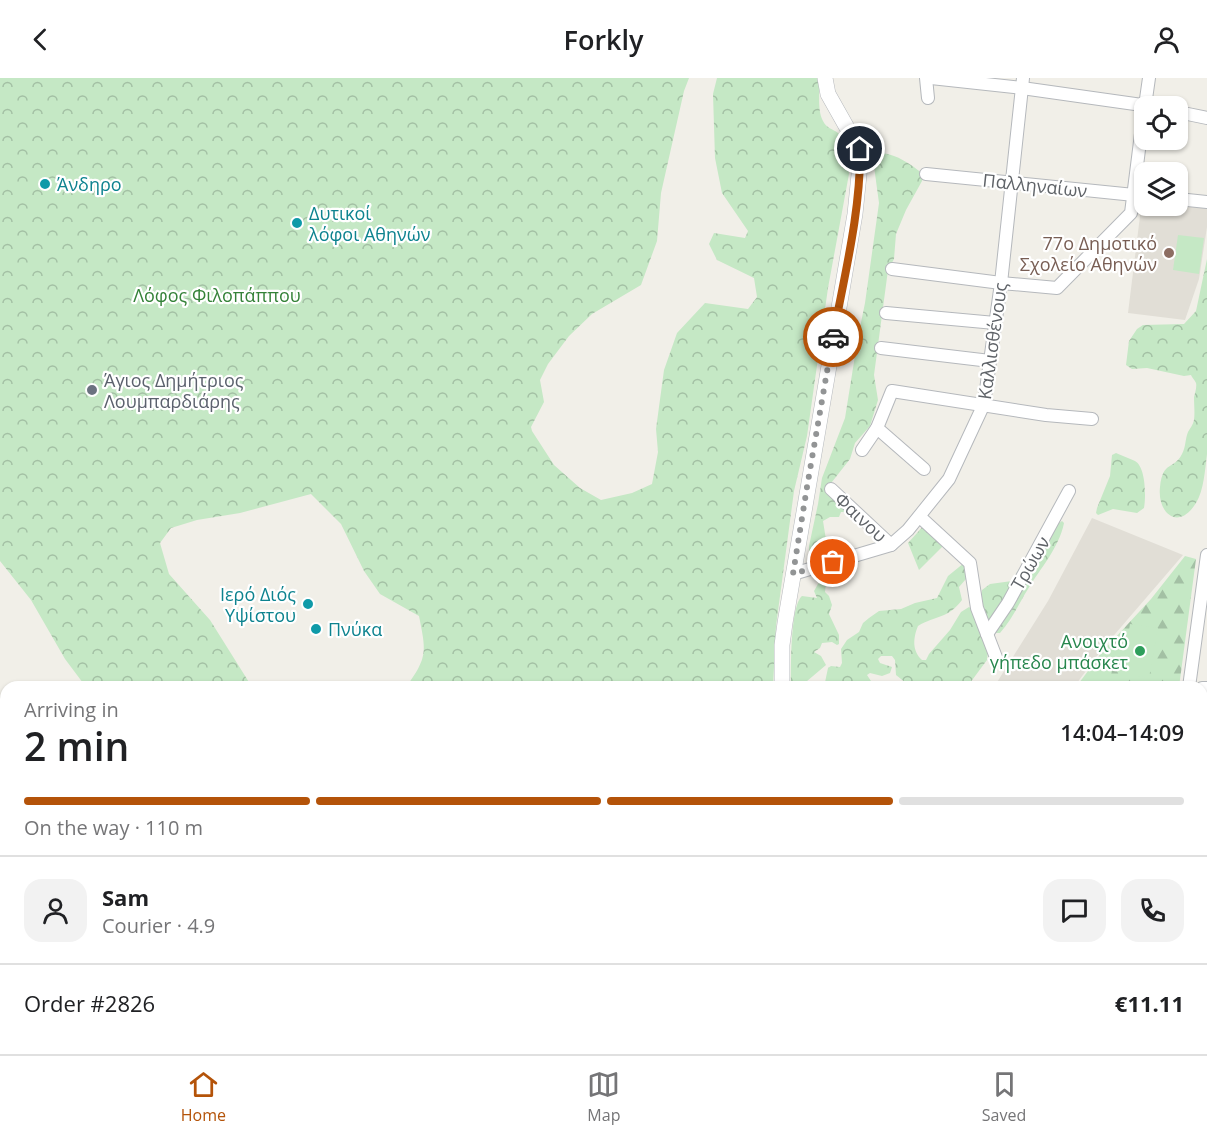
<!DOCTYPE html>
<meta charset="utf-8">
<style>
:root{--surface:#fff;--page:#f2f2f2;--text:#202124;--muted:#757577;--line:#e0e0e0;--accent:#b45309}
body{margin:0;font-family:"Open Sans",sans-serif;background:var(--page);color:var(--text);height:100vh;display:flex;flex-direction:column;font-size:22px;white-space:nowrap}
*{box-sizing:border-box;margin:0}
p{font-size:20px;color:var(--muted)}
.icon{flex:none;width:33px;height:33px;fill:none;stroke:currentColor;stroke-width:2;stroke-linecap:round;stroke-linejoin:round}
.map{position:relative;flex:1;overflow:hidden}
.panel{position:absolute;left:0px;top:603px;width:1208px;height:374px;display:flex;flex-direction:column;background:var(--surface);border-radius:18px 18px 0 0;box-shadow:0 2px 4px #0004}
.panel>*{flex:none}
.fabs{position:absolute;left:1134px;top:18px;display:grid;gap:12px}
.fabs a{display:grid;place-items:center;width:54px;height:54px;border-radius:12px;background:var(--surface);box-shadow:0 2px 4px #0004;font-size:30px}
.pin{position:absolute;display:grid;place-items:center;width:51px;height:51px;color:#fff;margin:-26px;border:3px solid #fff;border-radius:50%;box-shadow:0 2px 6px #0007}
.courier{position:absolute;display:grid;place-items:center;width:60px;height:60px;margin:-30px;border:4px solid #b45309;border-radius:50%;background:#fff;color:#222;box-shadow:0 2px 8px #0007}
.head em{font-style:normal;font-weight:600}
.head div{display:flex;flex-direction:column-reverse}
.head{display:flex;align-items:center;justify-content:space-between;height:102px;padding:0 24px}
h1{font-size:39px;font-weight:600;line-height:45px}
.bar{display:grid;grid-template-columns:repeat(4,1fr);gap:9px 6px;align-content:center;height:72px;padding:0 24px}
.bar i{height:8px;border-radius:4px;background:var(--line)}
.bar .active{background:var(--accent)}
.bar p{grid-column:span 4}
.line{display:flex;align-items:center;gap:15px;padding:0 24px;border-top:2px solid var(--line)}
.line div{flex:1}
.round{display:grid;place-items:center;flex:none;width:63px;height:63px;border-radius:18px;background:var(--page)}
header{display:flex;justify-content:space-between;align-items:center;height:78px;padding:0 24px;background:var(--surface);font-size:27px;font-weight:600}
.tab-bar{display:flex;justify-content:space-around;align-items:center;height:84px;border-top:2px solid var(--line);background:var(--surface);font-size:16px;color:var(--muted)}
.tab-bar a{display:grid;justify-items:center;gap:3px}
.tab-bar .active{color:var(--accent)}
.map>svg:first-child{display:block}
.education{fill:#e1ded6}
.grass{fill:url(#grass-dots)}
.forest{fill:url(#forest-firs)}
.park{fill:url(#park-crowns)}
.garden{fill:#c5e8c5}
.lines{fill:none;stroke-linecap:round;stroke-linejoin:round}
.minor-casing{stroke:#b5b8bc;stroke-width:14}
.tertiary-casing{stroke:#b5b8bc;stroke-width:16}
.minor{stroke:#fff;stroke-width:12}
.tertiary{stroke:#fff;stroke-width:15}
.done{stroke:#929495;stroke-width:6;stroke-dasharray:0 10.8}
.route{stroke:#b45309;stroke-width:8}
.culture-dot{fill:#0f9aa8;stroke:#fff;stroke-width:2}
.education-dot{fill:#8d6e63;stroke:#fff;stroke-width:2}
.worship-dot{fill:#6b7280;stroke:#fff;stroke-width:2}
.leisure-dot{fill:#2e9e5b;stroke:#fff;stroke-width:2}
.labels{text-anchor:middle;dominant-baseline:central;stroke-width:4.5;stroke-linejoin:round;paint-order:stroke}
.culture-label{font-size:18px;fill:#0d838f;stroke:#fff;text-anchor:start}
.street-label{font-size:18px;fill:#5f6368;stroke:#fff}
.education-label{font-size:18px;fill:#785e54;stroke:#fff;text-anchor:end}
.park-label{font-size:18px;fill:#348238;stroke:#fff}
.worship-label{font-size:18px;fill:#5b616d;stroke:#fff;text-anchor:start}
.leisure-label{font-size:18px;fill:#27864d;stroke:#fff;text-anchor:end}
</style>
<header><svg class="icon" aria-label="back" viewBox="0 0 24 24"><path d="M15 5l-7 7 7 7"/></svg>Forkly<svg class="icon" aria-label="person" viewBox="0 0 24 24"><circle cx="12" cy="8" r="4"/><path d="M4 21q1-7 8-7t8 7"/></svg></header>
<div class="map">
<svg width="1207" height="976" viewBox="0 0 1207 976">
<defs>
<pattern id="grass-dots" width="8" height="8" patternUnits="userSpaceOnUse" patternTransform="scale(1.5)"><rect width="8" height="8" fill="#c5e8c5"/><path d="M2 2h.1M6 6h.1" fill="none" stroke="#a3c0a4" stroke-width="1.8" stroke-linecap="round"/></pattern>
<pattern id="forest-firs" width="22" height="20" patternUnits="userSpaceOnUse" patternTransform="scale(1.5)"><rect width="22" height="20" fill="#c5e8c5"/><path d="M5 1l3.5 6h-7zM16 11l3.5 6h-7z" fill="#a3c0a4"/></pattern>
<pattern id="park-crowns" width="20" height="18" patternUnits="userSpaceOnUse" patternTransform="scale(1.5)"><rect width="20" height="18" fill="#c5e8c5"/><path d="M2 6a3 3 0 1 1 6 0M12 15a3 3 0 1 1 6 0" fill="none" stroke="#a3c0a4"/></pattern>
</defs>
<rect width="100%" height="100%" fill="#f1efe8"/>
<g class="education">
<path d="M1142,122L1144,123V128L1178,126L1207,130V149L1199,201L1185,242L1128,235Z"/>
<path d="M1092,440L1183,477L1103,570L1074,609H994L1048,523Z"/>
</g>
<path class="grass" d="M156,970H268L272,976H154Z"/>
<g class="forest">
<path d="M1185,478L1196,481L1179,609H1076L1103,573L1151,521Z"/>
<path d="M0,706L6,713V803L0,802Z"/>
<path d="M6,843V970L145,971L144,976H0V850Z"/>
</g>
<g class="park">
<path d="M0,0H689L684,13L661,115L657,163L641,207L592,236L569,258L548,286L540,302L544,324L531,349L532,353L554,387L580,410L601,422L632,415L652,406L658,374L656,351L664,292L677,255L705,225L748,231L757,219L754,200L717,182L709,166L714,155L745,160L748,153L722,115L715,80L713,16L717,0H819C820,13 817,32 823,43C826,50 833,51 838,55C850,66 848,81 849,96L828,210L807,358L794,413L776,548L773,609H406C428,579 426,573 419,538L380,516L364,493L341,446L311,416L240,435L197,442L171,450L160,465L169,496L210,542L252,609H86L65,581L31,522L0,483Z"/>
<path d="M882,75C898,77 910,86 922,95V103L906,132L896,156L894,181L888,192L874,297L878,322L870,348L855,365L850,381L828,409L850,434H841L839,439H830L823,443L827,468L826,475L812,478L809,476V468L818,426L822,400L845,340L858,259L865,225L879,125L873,81L875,76Z"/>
<path d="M1207,181V376C1205,391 1204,412 1196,425C1179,453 1157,436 1160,409C1163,382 1173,393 1182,376C1186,369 1185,361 1188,354C1190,350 1193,347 1194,342C1195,335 1194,326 1194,319C1195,315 1197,309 1196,305C1196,304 1191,298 1191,297L1184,298L1147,290L1132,291L1126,287L1129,263L1137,251L1143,247L1184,246L1196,233Z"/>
<path d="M1116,375C1122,378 1129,380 1135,383C1146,389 1146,419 1144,430L1137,435L1113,431L1098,437L1096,435L1097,430L1110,398L1112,377Z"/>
<path d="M1062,443L1064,445C1059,470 1040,491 1028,511C1018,527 1012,542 1000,555H995C986,545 978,526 982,512L990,506L1012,503L1019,491L1046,467L1055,448Z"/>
<path d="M927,444L948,463L919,492L908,465Z"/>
<path d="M964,485L968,492L966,501L959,509L962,522C948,541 936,537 918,548C913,560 912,573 922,582H926L929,576L950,552L961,534L969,529L972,531L988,572L987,582L967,609H911L896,597L895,582L892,578H881L878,581L880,585L892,589L890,595L882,598L870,595L867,597L875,609H824L828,590L831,588L840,589L842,585L841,571L847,562L859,554L863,545L869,540L879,533L901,531L915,525L937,520L948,498Z"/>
<path d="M824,502L826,505L825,514L829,518L832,527L829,536L839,557V566L837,567L832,564L822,565L820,570L814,574L821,578L826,587L800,609H791C791,592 790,528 802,518L817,520L814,513L818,506Z"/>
</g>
<g class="garden">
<path d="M1178,157L1204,160L1199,196L1173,192Z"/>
<path d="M1130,546L1158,550L1149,600L1122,595Z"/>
<path d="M1099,578L1115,581L1108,609L1092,606Z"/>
</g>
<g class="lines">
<defs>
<g id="minor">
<path d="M926,0L928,20"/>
<path d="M931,0L1022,10L1149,28"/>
<path d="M1145,28L1149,0"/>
<path d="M1178,34L1207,40"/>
<path d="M926,96L1144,118"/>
<path d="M1178,121L1207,124"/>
<path d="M892,191L1001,205L1057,210L1131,135L1144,32"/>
<path d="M886,235L995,245"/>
<path d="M881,270L990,283"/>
<path d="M877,350L924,391"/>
<path d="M862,372L877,350L892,313L1046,337L1092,341"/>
<path d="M831,411L891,467"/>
<path d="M920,439L970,485L977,530L997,582"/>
<path d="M793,496L891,467L908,452L949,401L984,326L1001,205L1023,0"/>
<path d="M987,556L1008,525L1069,413"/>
<path d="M1189,609L1207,477"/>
<path d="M1202,610H1207"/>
<path d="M1202,773H1207"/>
<path d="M1202,832H1207"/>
<path d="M1202,891L1207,892"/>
<path d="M1202,944L1207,945"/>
<path d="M831,970V976"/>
<path d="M945,970L961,974"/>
<path d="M1006,970L1007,976"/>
<path d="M1167,970L1168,976"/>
<path d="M1183,970L1207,975"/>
<path d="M324,976L332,970"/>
<path d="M482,976H493"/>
<path d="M1059,976L1060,970"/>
</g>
<g id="tertiary">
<path d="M782,609V567L785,545L855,136L860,87L859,71L828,16L825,0"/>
<path d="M743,976L748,970"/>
</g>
</defs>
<use href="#minor" class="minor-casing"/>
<use href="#tertiary" class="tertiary-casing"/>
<use href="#minor" class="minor"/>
<use href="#tertiary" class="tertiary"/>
</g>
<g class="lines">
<path class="done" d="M833,484L793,496L807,409L833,259"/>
<path class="route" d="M833,259C844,199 861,133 860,71"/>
</g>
<g class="culture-dot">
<circle cx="45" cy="106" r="6"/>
<circle cx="297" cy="145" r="6"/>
<circle cx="308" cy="526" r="6"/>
<circle cx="316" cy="551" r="6"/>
</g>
<circle class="education-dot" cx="1169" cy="175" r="6"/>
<circle class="worship-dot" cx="92" cy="312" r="6"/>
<circle class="leisure-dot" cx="1140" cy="573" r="6"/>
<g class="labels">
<g class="culture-label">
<text x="57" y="106">Άνδηρο</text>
<text x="309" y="135">Δυτικοί<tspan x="309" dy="21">λόφοι Αθηνών</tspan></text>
<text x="296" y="516" text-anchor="end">Ιερό Διός<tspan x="296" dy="21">Υψίστου</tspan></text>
<text x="328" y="551">Πνύκα</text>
</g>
<g class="street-label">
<text transform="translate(1035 107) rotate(6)">Παλληναίων</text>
<text transform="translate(992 263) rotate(-82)">Καλλισθένους</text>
<text transform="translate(861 439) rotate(43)">Φαινου</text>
<text transform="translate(1030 485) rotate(-60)">Τρώων</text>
</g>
<g class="education-label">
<text x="1157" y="165">77ο Δημοτικό<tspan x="1157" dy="21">Σχολείο Αθηνών</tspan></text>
</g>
<g class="park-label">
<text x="217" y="217">Λόφος Φιλοπάππου</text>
</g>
<g class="worship-label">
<text x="104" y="302">Άγιος Δημήτριος<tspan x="104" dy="21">Λουμπαρδιάρης</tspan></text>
</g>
<g class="leisure-label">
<text x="1128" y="563">Ανοιχτό<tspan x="1128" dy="21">γήπεδο μπάσκετ</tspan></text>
</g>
</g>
</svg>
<div class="fabs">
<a><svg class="icon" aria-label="locate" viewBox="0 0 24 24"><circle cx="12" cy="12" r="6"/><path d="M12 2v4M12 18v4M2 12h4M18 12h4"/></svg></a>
<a><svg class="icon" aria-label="layers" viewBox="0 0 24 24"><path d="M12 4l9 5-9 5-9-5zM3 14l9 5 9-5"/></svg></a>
</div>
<div class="pin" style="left:833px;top:484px;background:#ea580c"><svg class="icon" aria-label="bag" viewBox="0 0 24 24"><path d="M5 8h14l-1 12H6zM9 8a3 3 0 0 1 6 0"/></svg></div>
<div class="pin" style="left:860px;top:71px;background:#1f2937"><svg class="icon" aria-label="home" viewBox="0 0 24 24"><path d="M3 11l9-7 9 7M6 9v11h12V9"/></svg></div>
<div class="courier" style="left:833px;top:259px"><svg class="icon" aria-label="car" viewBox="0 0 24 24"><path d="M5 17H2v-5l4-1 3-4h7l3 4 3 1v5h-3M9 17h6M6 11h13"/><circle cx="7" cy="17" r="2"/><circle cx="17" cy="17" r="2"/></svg></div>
<section class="panel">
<div class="head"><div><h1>2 min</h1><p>Arriving in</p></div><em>14:04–14:09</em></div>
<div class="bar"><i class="active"></i><i class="active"></i><i class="active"></i><i></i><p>On the way · 110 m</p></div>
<div class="line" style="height:108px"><a class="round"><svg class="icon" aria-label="person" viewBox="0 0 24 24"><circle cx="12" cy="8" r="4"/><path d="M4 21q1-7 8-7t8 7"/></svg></a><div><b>Sam</b><p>Courier · 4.9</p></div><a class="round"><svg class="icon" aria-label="chat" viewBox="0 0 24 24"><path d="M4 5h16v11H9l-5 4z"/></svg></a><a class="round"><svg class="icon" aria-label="phone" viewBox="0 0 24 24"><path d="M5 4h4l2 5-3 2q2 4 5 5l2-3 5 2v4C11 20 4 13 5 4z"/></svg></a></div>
<div class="line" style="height:78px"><div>Order #2826</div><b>€11.11</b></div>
</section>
</div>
<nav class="tab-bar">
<a class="active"><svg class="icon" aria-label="home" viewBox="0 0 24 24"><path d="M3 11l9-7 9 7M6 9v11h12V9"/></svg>Home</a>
<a><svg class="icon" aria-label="map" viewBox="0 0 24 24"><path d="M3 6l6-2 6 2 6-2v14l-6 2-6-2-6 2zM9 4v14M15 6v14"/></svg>Map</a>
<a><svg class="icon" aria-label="saved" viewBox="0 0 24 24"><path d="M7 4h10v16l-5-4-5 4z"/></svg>Saved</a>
</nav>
